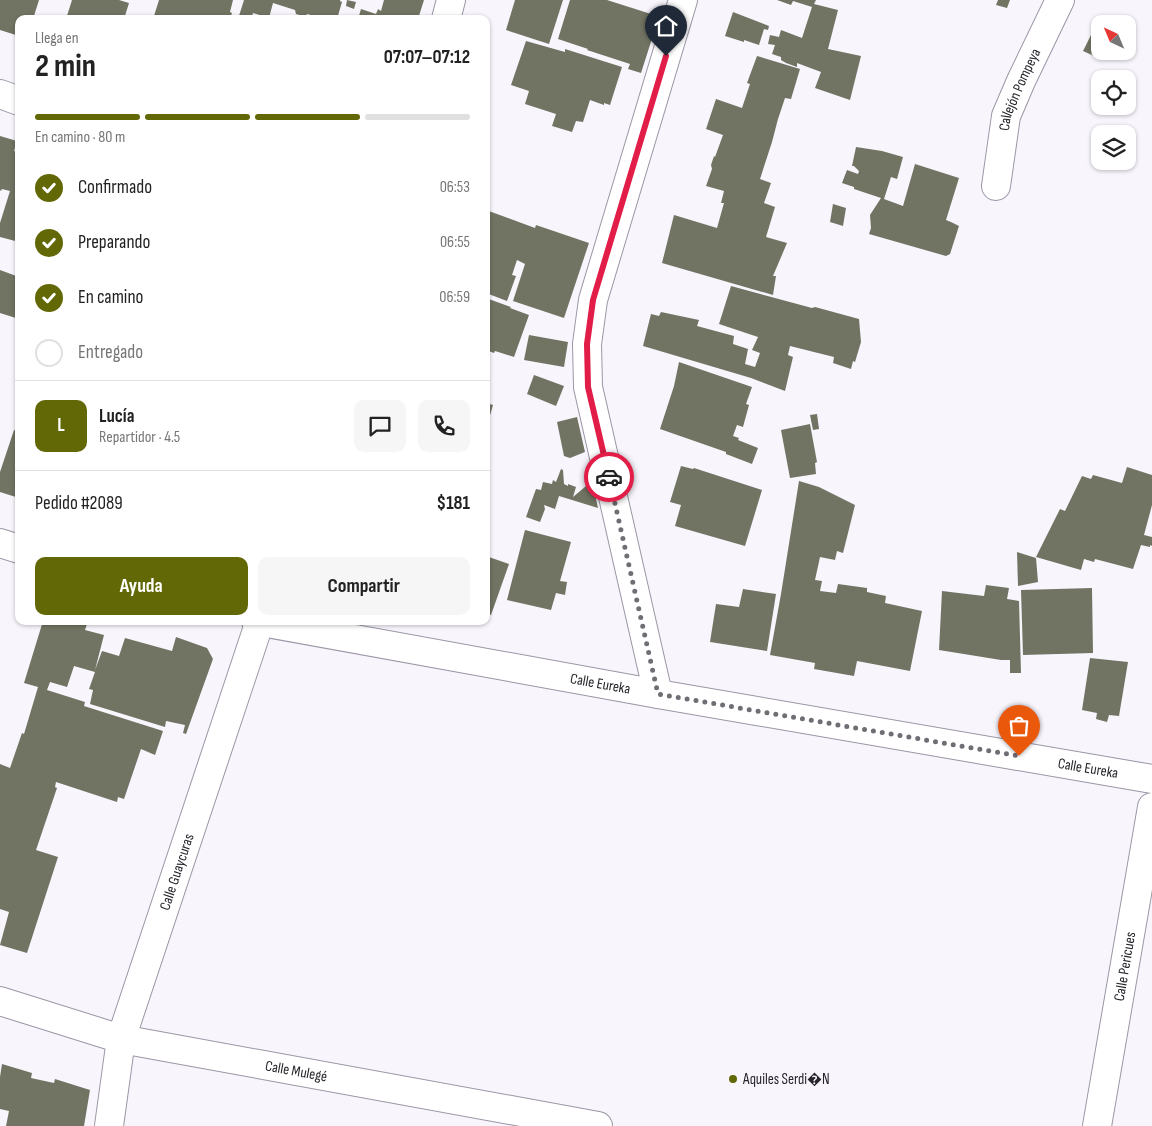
<!DOCTYPE html>
<html lang="es">
<meta charset="utf-8">
<style>
:root{--surface:#fff;--page:#f6f6f6;--text:#222;--muted:#767676;--line:#e0e0e0;--accent:#636806}
body{margin:0;font-family:"Sofia Sans Condensed",sans-serif;background:var(--page);color:var(--text);height:100vh;display:flex;flex-direction:column;font-size:19px;white-space:nowrap}
*{box-sizing:border-box;margin:0}
p{font-size:16px;color:var(--muted)}
.icon{flex:none;width:28px;height:28px;fill:none;stroke:currentColor;stroke-width:2;stroke-linecap:round;stroke-linejoin:round}
.map{position:relative;flex:1;overflow:hidden}
.side{position:absolute;left:15px;top:15px;width:475px;height:610px;display:flex;flex-direction:column;background:var(--surface);border-radius:10px;box-shadow:0 1px 4px #0004}
.side>*{flex:none}
.needle{width:32px;rotate:316deg}
.buttons{position:absolute;left:1091px;top:15px;display:grid;gap:10px}
.buttons a{display:grid;place-items:center;width:45px;height:45px;border-radius:10px;background:var(--surface);box-shadow:0 1px 4px #0004;font-size:25px}
.pin{position:absolute;display:grid;place-items:center;width:42px;height:42px;color:#fff;margin:-51px -21px;border-radius:50% 50% 50% 0;rotate:-45deg;box-shadow:0 0 5px #0007}
.pin .icon{rotate:45deg}
.courier{position:absolute;display:grid;place-items:center;width:50px;height:50px;margin:-25px;border:4px solid #e11d48;border-radius:50%;background:#fff;color:#222;box-shadow:0 1px 6px #0007}
.head em{font-style:normal;font-weight:700}
.head div{display:flex;flex-direction:column-reverse}
.head{display:flex;align-items:center;justify-content:space-between;height:85px;padding:0 20px}
h1{font-size:32px;font-weight:700;line-height:38px}
.bar{display:grid;grid-template-columns:repeat(4,1fr);gap:8px 5px;align-content:center;height:60px;padding:0 20px}
.bar i{height:6px;border-radius:4px;background:var(--line)}
.bar .current{background:var(--accent)}
.bar p{grid-column:span 4}
.line{display:flex;align-items:center;gap:12px;padding:0 20px;border-top:1px solid var(--line)}
.line div{flex:1}
.round{display:grid;place-items:center;flex:none;width:52px;height:52px;border-radius:10px;background:var(--page)}
ol{padding:0 20px;list-style:none}
li{display:flex;align-items:center;gap:15px;height:55px}
li p{margin-inline-start:auto}
li .icon{padding:5px;border-radius:50%;background:var(--accent);color:#fff;stroke-width:4}
li:last-child{color:var(--muted)}
li i{width:28px;height:28px;border:2px solid var(--line);border-radius:50%}
.cta{display:flex;gap:10px;margin-top:auto;padding:10px 20px}
.cta a{flex:1;height:58px;border-radius:10px;background:var(--accent);color:#fff;font-size:20px;font-weight:700;line-height:58px;text-align:center}
.cta a+a{background:var(--page);color:var(--text)}
.map>svg:first-child{display:block}
.building{fill:#727463}
.lines{fill:none;stroke-linecap:round;stroke-linejoin:round}
.street-casing{stroke:#9c95a6;stroke-width:30}
.secondary-casing{stroke:#9c95a6;stroke-width:30}
.street{stroke:#fff;stroke-width:28}
.secondary{stroke:#fff;stroke-width:28}
.done{stroke:#706e74;stroke-width:5;stroke-dasharray:0 9}
.route{stroke:#e11d48;stroke-width:6}
.poi-dot{fill:#636806;stroke:#f8f5fd;stroke-width:2}
.labels{text-anchor:middle;dominant-baseline:central;stroke-width:4.5;stroke-linejoin:round;paint-order:stroke}
.street-label{font-size:15px;fill:#27252b;stroke:#f8f5fd}
.poi-label{font-size:15px;fill:#27252b;stroke:#f8f5fd;text-anchor:start}
</style>
<div class="map">
<svg width="1152" height="1126" viewBox="0 0 1152 1126">
<rect width="100%" height="100%" fill="#f8f5fd"/>
<g class="building">
<path d="M0,0H39L33,19H19V36L0,30Z"/>
<path d="M72,0H119L129,3L124,19H66Z"/>
<path d="M159,0H233L230,12L232,13L230,19H153Z"/>
<path d="M244,0H340V1L342,2L337,19H314L315,16L307,14L306,17L296,14L295,10L273,3L269,18L253,13L251,19H238Z"/>
<path d="M347,0L356,2L354,9L346,6Z"/>
<path d="M384,0H424L418,19H358L361,9L376,14L378,9L381,11Z"/>
<path d="M515,0H563L549,44L506,30Z"/>
<path d="M570,0H607L651,14V18L658,20L641,73L628,69L630,64L587,50L588,49L558,39Z"/>
<path d="M777,0H816L814,4L838,10L828,49L861,56L850,100L815,88L821,72L797,63V67L786,63L781,60V57L772,54L775,45L768,44L770,35L779,37L781,30L802,38L812,7L793,1L791,5Z"/>
<path d="M998,0H1010L1007,8L996,5Z"/>
<path d="M733,12L769,26L768,30L764,29L759,45L744,40V42L725,36Z"/>
<path d="M1094,29L1100,32V51H1107L1103,60L1083,51Z"/>
<path d="M526,41L565,52V49L622,67L610,105L604,103V105L590,100L583,122L576,121L572,132L552,126L556,114L525,104L529,91L511,85Z"/>
<path d="M757,56L800,69L791,99L785,98L778,119L772,142L760,179L771,183L764,203L775,207L766,237L787,243L773,276H776L773,295L662,263L674,215L717,228L724,203H721L724,191L706,186L712,169L711,165L714,156L715,157L723,135L706,129L716,99L742,108L750,84L747,83Z"/>
<path d="M0,136L17,141L14,151L19,153V242L0,237V223L10,191L2,189L1,191L0,190Z"/>
<path d="M856,147L882,151L903,157L897,179L891,177L884,199L903,206L915,164L959,178L946,220L951,222L959,226L950,254L946,256L869,234L871,228L870,215L881,198L854,189V187L842,183L847,170L858,174L859,171L854,166H852Z"/>
<path d="M833,204L846,208L843,226L830,222Z"/>
<path d="M486,210L535,228L536,225L589,243L564,318L513,301L525,264L517,260L512,275L516,276L507,301L486,293Z"/>
<path d="M0,270L19,277V319L0,313Z"/>
<path d="M731,286L812,308L815,307L859,319L861,342L855,362L853,361L851,369L833,363L834,357L790,346L788,355L793,357L785,391L751,378L643,346L651,314L659,316L661,312L699,320L697,326L734,336L733,344L748,349L745,364L755,367L760,353L752,350L758,337L719,324Z"/>
<path d="M486,298L511,307L510,308L529,315L514,357L495,351L494,353L486,350Z"/>
<path d="M529,335L568,342L564,367L524,360Z"/>
<path d="M679,362L752,387L746,404L749,405L743,427L737,425L733,436L739,438L738,440L758,448L752,464L726,454V452L660,429L674,386Z"/>
<path d="M534,375L564,386L556,406L527,394Z"/>
<path d="M486,403L493,405L487,426H486Z"/>
<path d="M817,414L819,429L813,430L810,415Z"/>
<path d="M577,417L585,452L570,458L564,456L557,422Z"/>
<path d="M810,424L817,462L815,463L816,474L790,478L781,430Z"/>
<path d="M14,430L19,432V498L0,492V472Z"/>
<path d="M681,466L693,469L694,468L762,490L745,546L675,526L681,505L670,502Z"/>
<path d="M1127,467L1152,475V505L1144,535L1152,537V546L1150,545V547L1141,545L1133,569L1095,559L1094,562L1084,559L1081,570L1036,557L1060,509L1065,511L1082,476L1091,479L1093,475L1122,483Z"/>
<path d="M561,469L563,470L564,484L568,486V484L576,487L573,497L592,481L598,508L559,496L555,509L544,505L545,509L540,522L526,517L536,489L541,490L543,482L552,484L553,480L556,482Z"/>
<path d="M799,481L819,487L855,505L843,553L837,551L835,560L820,557L815,580L822,581L820,591L836,593L838,584L867,588V592L886,596L885,603L922,611L910,671L857,661L854,676L814,669L815,663L770,655L781,594Z"/>
<path d="M525,530L571,542L560,581L567,582L565,595L556,593L551,610L507,600Z"/>
<path d="M1017,552L1036,558L1038,582L1018,586Z"/>
<path d="M486,556L509,564L491,615L486,614Z"/>
<path d="M986,585L1009,588L1007,599L1019,601L1021,673H1010V660H1001L939,650L942,591L984,596Z"/>
<path d="M1092,588L1093,653L1023,655L1021,590Z"/>
<path d="M743,589L776,594L767,651L710,642L716,604L739,607Z"/>
<path d="M43,621H88L85,630L104,635L95,670L102,651L119,656L125,638L172,651L176,637L207,648L213,659L186,734L183,733L185,725L166,721L165,727L90,704L93,690L89,689L95,672L74,666L67,687L50,682L47,690L85,702L84,706L163,731L155,755L141,749L124,799L118,797L117,802L56,782L55,787L57,788L36,850L58,857L27,953L0,945L9,912L0,909V764L10,768L22,733L24,734L38,687L24,683Z"/>
<path d="M1090,658L1128,662L1119,716L1109,715L1107,722L1096,719L1097,713L1082,710Z"/>
<path d="M2,1064L32,1073L31,1078L54,1083L55,1079L90,1090L84,1126H6L9,1111L0,1109V1077Z"/>
</g>
<g class="lines">
<defs>
<g id="street">
<path d="M0,94L19,101"/>
<path id="s1" d="M996,186L1006,116L1021,81L1060,0"/>
<path d="M0,543L19,549"/>
<path id="s2" d="M256,621L658,694L1152,779"/>
<path d="M658,694L588,387L587,344L593,300L683,0"/>
<path id="s3" d="M1097,1126L1152,807"/>
</g>
<g id="secondary">
<path d="M446,19L451,0"/>
<path id="s4" d="M0,1001L121,1039L598,1126"/>
<path id="s5" d="M109,1126L121,1039L260,621"/>
</g>
</defs>
<use href="#street" class="street-casing"/>
<use href="#secondary" class="secondary-casing"/>
<use href="#street" class="street"/>
<use href="#secondary" class="secondary"/>
</g>
<g class="lines">
<path class="done" d="M609,477L658,694L1019,756"/>
<path class="route" d="M609,477L588,387L587,344L593,300L666,56"/>
</g>
<circle class="poi-dot" cx="733" cy="1079" r="5"/>
<g class="labels">
<g class="street-label">
<text stroke="none"><textPath href="#s1" startOffset="100">Callejón Pompeya</textPath></text>
<text stroke="none"><textPath href="#s2" startOffset="350">Calle Eureka</textPath></text>
<text stroke="none"><textPath href="#s2" startOffset="845">Calle Eureka</textPath></text>
<text stroke="none"><textPath href="#s5" startOffset="264">Calle Guaycuras</textPath></text>
<text stroke="none"><textPath href="#s3" startOffset="162">Calle Pericues</textPath></text>
<text stroke="none"><textPath href="#s4" startOffset="305">Calle Mulegé</textPath></text>
</g>
<g class="poi-label">
<text x="743" y="1079">Aquiles Serdi�N</text>
</g>
</g>
</svg>
<div class="buttons">
<a><svg class="needle" viewBox="-14 -14 28 28"><path d="M0-13l5 13h-10z" fill="#e53935"/><path d="M0 13l5-13h-10z" fill="#767676"/></svg></a>
<a><svg class="icon" aria-label="locate" viewBox="0 0 24 24"><circle cx="12" cy="12" r="6"/><path d="M12 2v4M12 18v4M2 12h4M18 12h4"/></svg></a>
<a><svg class="icon" aria-label="layers" viewBox="0 0 24 24"><path d="M12 4l9 5-9 5-9-5zM3 14l9 5 9-5"/></svg></a>
</div>
<div class="pin" style="left:1019px;top:756px;background:#ea580c"><svg class="icon" aria-label="bag" viewBox="0 0 24 24"><path d="M5 8h14l-1 12H6zM9 8a3 3 0 0 1 6 0"/></svg></div>
<div class="pin" style="left:666px;top:56px;background:#1f2937"><svg class="icon" aria-label="home" viewBox="0 0 24 24"><path d="M3 11l9-7 9 7M6 9v11h12V9"/></svg></div>
<div class="courier" style="left:609px;top:477px"><svg class="icon" aria-label="car" viewBox="0 0 24 24"><path d="M5 17H2v-5l4-1 3-4h7l3 4 3 1v5h-3M9 17h6M6 11h13"/><circle cx="7" cy="17" r="2"/><circle cx="17" cy="17" r="2"/></svg></div>
<section class="side">
<div class="head"><div><h1>2 min</h1><p>Llega en</p></div><em>07:07–07:12</em></div>
<div class="bar"><i class="current"></i><i class="current"></i><i class="current"></i><i></i><p>En camino · 80 m</p></div>
<ol>
<li><svg class="icon" aria-label="check" viewBox="0 0 24 24"><path d="M5 12l5 5 9-10"/></svg>Confirmado<p>06:53</p></li>
<li><svg class="icon" aria-label="check" viewBox="0 0 24 24"><path d="M5 12l5 5 9-10"/></svg>Preparando<p>06:55</p></li>
<li><svg class="icon" aria-label="check" viewBox="0 0 24 24"><path d="M5 12l5 5 9-10"/></svg>En camino<p>06:59</p></li>
<li><i></i>Entregado</li>
</ol>
<div class="line" style="height:90px"><b class="round" style="background:var(--accent);color:#fff">L</b><div><b>Lucía</b><p>Repartidor · 4.5</p></div><a class="round"><svg class="icon" aria-label="chat" viewBox="0 0 24 24"><path d="M4 5h16v11H9l-5 4z"/></svg></a><a class="round"><svg class="icon" aria-label="phone" viewBox="0 0 24 24"><path d="M5 4h4l2 5-3 2q2 4 5 5l2-3 5 2v4C11 20 4 13 5 4z"/></svg></a></div>
<div class="line" style="height:65px"><div>Pedido #2089</div><b>$181</b></div>
<div class="cta"><a>Ayuda</a><a>Compartir</a></div>
</section>
</div>
